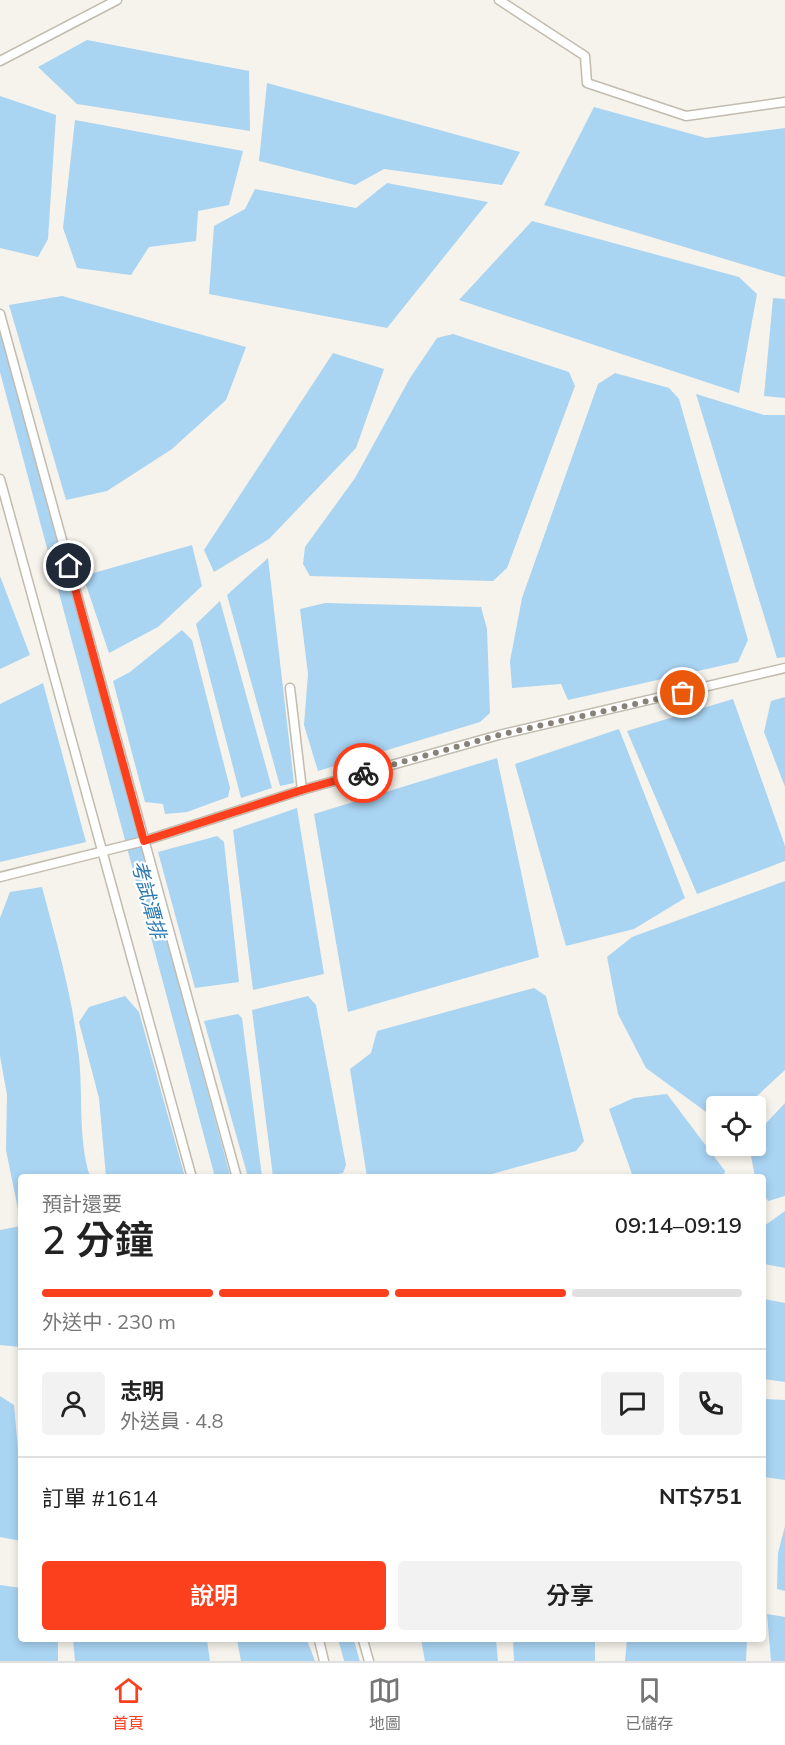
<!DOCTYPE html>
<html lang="zh-TW">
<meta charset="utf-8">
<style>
:root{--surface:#fff;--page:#f2f2f2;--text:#222;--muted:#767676;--line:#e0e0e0;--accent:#fc3f1d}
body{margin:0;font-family:Mulish,"Noto Sans TC",sans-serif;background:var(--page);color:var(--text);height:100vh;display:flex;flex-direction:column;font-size:22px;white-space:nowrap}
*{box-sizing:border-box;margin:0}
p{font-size:20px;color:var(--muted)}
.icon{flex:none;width:33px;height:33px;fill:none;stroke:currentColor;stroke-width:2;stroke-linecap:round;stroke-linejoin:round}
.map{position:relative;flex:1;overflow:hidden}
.drawer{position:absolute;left:18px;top:1174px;width:748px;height:468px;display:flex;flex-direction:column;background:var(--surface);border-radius:6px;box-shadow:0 3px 9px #0003}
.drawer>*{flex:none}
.fabs{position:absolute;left:706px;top:1096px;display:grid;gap:12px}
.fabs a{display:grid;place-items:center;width:60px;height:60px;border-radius:6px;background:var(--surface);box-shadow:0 3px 9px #0003;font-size:30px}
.pin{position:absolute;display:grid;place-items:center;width:51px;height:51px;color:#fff;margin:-26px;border:3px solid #fff;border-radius:50%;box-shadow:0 2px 6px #0007}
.courier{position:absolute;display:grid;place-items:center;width:60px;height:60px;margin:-30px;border:4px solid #fc3f1d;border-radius:50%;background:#fff;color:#222;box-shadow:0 2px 8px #0007}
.overview em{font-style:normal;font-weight:600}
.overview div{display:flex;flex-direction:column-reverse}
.overview{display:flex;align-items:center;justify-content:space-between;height:102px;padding:0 24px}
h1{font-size:39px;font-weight:600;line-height:45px}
.bar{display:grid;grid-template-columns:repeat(4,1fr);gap:9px 6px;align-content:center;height:72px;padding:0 24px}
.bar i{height:8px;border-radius:4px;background:var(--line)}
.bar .selected{background:var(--accent)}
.bar p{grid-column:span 4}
.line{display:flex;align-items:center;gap:15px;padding:0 24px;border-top:2px solid var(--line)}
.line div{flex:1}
.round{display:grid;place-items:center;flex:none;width:63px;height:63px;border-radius:6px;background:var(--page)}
.primary-button{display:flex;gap:12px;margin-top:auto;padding:12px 24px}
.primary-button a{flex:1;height:69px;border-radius:6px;background:var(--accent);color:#fff;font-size:24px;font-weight:600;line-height:69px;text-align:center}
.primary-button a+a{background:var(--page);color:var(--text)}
.tabs{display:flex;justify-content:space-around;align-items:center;height:84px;border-top:2px solid var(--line);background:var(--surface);font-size:16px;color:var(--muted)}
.tabs a{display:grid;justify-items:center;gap:3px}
.tabs .selected{color:var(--accent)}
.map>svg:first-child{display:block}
.water{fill:#a9d4f2}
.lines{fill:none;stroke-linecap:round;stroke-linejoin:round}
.canal{stroke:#a9d4f2;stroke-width:15}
.service-casing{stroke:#c2bbae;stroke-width:11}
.service{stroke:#fff;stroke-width:8}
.done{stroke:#878178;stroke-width:6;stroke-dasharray:0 10.8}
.route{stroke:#fc3f1d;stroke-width:8}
.labels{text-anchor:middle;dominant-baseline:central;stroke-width:4.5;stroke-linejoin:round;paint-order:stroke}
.water-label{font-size:20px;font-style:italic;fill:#2e7ab2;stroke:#fff}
</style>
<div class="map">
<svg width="785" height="1661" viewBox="0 0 785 1661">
<rect width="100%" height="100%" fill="#f6f3ec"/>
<g class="water">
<path d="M87,40L249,71L250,131L77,104L38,67Z"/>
<path d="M267,83L520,152L502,185L384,169L355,185L259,161Z"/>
<path d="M0,96L56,115L48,239L38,257L0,248Z"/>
<path d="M594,107L706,138L785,128V277L544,205Z"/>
<path d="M75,120L243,151L229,205L198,211L196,241L149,247L131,275L77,268L63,228Z"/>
<path d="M387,183L488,202L387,328L209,294L214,226L245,209L255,189L356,208Z"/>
<path d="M532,221L739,277L757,294L739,393L459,300Z"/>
<path d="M62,296L246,347L226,400L172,449L107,491L66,500L9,305Z"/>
<path d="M773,298L785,299V398L764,396Z"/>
<path d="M453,334L569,372L575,386L507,568L493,581L310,576L303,564L305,547L355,478L410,378L437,338Z"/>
<path d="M333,353L384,369L356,448L269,539L214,572L204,550Z"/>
<path d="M615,373L669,388L679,399L748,640L738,662L568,700L561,684L512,688L510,661L522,598L598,384Z"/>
<path d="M696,394L764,415H785V657L777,658Z"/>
<path d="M192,545L202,586L158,627L109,653L83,576Z"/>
<path d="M268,558L294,783L280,786L227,595Z"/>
<path d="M0,576L30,655L0,669Z"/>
<path d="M220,601L272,788L241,798L196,624Z"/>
<path d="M325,603L481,607L487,629L490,713L480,722L318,771L304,725L308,674L300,609Z"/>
<path d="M182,630L192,640L230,788L228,797L187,812L165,814L163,804L145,802L113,681L130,672Z"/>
<path d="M43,683L86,842L0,862V704Z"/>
<path d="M785,697V787L764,732L771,701Z"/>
<path d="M733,699L785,846V861L697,894L627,731Z"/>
<path d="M619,729L685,898L634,929L566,946L515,764Z"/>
<path d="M497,758L539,957L348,1012L314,814Z"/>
<path d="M297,808L324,974L253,990L233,830Z"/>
<path d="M217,836L224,842L239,982L195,988L158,852Z"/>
<path d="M785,881V1070L745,1107H717V1120L646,1068L618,1014L607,957L632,937Z"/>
<path d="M42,887C56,940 72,994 78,1049C84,1092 77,1135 90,1177L21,1178V1224L6,1150L7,1095L0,1056V918L10,892Z"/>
<path d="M534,988L546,996L584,1141L576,1151L481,1177H367L350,1069L371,1053L377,1031Z"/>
<path d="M125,996L139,1012L185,1177H106L99,1098L79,1022L89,1007Z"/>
<path d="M308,996L316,1005L346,1165L343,1173L321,1177H273L252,1010Z"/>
<path d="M238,1014L242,1018L262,1177H248L204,1021Z"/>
<path d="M667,1094L725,1171L723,1177H633L609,1109L634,1098Z"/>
<path d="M785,1103V1196L768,1201L764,1195V1178L755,1177L749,1146H756V1134Z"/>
<path d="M785,1211V1268L764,1264V1226Z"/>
<path d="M21,1226V1347L0,1345V1230Z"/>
<path d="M764,1299L785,1303V1382L764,1379Z"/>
<path d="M0,1396L14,1405L21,1483V1541L0,1537Z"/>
<path d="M764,1399L785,1400V1480L764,1477Z"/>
<path d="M785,1526V1591L777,1589L778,1553Z"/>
<path d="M0,1585L21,1588V1640H58V1661H0Z"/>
<path d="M767,1614L785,1617V1661H771Z"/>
<path d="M73,1640H207L210,1661H75Z"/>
<path d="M237,1640H307L315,1661H241Z"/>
<path d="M421,1640H496L498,1661H425Z"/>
<path d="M513,1640H595V1661H514Z"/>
<path d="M627,1640H747L746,1661H625Z"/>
</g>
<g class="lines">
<g class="canal">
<path d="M0,343L223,1178"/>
<path d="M346,1640L352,1661"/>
</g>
<defs>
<g id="service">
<path d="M499,0L585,56L587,83L686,116L785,102"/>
<path d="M0,61L117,0"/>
<path d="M0,314L237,1178"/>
<path d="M0,479L192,1178"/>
<path d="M290,688L302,790"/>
<path d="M0,877L144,841L302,790L499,735L785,668"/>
<path d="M319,1640L324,1661"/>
<path d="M363,1640L369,1661"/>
</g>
</defs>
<use href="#service" class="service-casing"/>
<use href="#service" class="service"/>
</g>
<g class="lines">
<path class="done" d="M363,773L499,735L683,693"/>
<path class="route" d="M69,566L144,841L302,790L363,773"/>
</g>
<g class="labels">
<g class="water-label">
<text transform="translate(149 899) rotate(75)">考試潭排</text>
</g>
</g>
</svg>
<div class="fabs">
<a><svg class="icon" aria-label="locate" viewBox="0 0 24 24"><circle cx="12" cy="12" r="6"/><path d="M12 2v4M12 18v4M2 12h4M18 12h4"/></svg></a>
</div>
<div class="pin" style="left:683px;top:693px;background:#ea580c"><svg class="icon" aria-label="bag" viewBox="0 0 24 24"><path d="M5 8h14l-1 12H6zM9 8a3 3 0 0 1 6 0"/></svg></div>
<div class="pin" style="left:69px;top:566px;background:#1f2937"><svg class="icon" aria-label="home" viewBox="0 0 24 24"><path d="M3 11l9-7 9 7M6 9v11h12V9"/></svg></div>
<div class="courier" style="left:363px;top:773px"><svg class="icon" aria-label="bike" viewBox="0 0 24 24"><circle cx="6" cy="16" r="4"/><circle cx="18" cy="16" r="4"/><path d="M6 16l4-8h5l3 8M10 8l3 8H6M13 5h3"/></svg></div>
<section class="drawer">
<div class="overview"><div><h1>2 分鐘</h1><p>預計還要</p></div><em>09:14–09:19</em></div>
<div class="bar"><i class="selected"></i><i class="selected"></i><i class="selected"></i><i></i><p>外送中 · 230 m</p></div>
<div class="line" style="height:108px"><a class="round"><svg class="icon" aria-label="person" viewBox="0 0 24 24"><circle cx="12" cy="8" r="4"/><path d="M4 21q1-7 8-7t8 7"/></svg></a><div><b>志明</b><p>外送員 · 4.8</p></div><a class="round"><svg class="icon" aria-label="chat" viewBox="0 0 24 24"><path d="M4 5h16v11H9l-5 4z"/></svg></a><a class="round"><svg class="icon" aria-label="phone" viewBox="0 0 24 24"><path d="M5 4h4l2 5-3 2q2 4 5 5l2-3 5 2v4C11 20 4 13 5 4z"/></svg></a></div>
<div class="line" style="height:78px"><div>訂單 #1614</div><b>NT$751</b></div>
<div class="primary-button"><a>說明</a><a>分享</a></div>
</section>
</div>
<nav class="tabs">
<a class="selected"><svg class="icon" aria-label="home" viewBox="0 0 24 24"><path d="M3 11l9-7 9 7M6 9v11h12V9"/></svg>首頁</a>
<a><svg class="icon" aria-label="map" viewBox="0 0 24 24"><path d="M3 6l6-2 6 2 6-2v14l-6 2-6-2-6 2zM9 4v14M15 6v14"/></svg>地圖</a>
<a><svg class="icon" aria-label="saved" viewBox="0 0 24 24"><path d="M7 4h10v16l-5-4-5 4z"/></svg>已儲存</a>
</nav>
